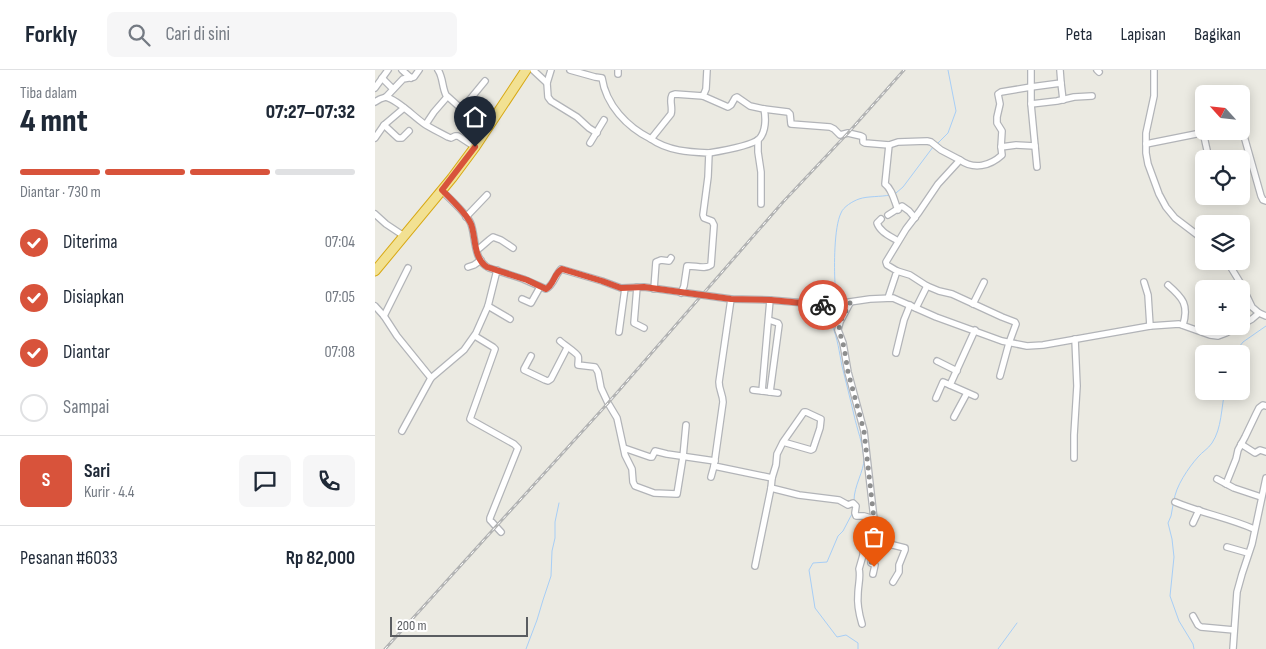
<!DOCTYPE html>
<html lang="id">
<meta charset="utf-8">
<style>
:root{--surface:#fff;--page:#f6f6f7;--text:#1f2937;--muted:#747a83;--line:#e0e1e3;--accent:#d8533b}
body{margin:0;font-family:"Sofia Sans Condensed",sans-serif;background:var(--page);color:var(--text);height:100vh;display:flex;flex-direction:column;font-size:19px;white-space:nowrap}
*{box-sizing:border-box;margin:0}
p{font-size:16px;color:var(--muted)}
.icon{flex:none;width:28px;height:28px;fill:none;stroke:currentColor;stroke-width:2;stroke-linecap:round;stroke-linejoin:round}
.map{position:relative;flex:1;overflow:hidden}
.side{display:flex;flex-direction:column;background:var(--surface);width:375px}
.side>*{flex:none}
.needle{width:32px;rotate:297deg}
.fabs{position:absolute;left:820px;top:15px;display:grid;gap:10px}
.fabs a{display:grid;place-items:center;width:55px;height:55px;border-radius:8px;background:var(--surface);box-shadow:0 2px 12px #0003;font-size:25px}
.scale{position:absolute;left:15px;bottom:12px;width:138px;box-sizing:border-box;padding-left:5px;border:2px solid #5a5d61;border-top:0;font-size:14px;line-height:18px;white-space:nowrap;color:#5a5d61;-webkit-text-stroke:4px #fff;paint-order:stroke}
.pin{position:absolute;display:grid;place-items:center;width:42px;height:42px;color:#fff;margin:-51px -21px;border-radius:50% 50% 50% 0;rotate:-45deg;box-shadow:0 0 5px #0007}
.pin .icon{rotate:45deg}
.courier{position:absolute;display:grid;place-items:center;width:50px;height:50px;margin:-25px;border:4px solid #d8533b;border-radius:50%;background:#fff;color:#222;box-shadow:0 1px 6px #0007}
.headline em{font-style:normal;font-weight:800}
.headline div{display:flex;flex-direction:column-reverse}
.headline{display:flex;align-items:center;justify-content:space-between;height:85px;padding:0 20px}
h1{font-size:32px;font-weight:800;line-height:38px}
.bar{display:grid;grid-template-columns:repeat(4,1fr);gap:8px 5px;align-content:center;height:60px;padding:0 20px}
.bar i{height:6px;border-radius:4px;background:var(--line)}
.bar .active{background:var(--accent)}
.bar p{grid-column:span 4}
.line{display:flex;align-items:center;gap:12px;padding:0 20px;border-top:1px solid var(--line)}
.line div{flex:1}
.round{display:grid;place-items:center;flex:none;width:52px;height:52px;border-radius:8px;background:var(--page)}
ol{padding:0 20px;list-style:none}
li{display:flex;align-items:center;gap:15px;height:55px}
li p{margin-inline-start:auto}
li .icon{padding:5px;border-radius:50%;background:var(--accent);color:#fff;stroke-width:4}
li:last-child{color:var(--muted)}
li i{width:28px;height:28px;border:2px solid var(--line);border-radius:50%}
header{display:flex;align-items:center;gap:30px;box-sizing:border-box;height:70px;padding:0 25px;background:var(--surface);border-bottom:1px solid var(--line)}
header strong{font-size:24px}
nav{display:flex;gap:28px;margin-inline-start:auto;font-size:18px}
.search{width:350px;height:45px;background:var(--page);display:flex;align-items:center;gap:12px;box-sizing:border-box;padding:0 18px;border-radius:8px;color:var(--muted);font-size:19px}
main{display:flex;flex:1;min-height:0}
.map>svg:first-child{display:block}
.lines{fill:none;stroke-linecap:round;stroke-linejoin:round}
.stream{stroke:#a7cef6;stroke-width:1}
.minor-casing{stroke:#b2b4b8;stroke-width:8}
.highway-casing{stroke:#d8a915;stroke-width:11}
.minor{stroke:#fff;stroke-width:5.5}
.highway{stroke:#f2e192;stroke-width:9}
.rail-casing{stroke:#b2b3b3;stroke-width:3}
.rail{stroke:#fff;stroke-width:1;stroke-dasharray:4;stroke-linecap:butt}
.done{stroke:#8d8e8e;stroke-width:5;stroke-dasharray:0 9}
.route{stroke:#d8533b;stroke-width:6}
</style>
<header>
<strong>Forkly</strong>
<div class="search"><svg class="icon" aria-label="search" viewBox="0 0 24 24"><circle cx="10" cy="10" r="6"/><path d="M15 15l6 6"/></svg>Cari di sini</div>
<nav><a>Peta</a><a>Lapisan</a><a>Bagikan</a></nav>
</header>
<main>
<section class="side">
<div class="headline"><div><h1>4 mnt</h1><p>Tiba dalam</p></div><em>07:27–07:32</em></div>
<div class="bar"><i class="active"></i><i class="active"></i><i class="active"></i><i></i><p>Diantar · 730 m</p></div>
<ol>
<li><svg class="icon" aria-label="check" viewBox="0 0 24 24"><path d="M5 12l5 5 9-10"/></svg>Diterima<p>07:04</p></li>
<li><svg class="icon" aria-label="check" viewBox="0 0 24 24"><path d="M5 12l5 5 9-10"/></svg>Disiapkan<p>07:05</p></li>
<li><svg class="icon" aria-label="check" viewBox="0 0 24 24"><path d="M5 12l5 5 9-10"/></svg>Diantar<p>07:08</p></li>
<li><i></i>Sampai</li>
</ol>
<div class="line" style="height:90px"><b class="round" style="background:var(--accent);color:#fff">S</b><div><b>Sari</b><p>Kurir · 4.4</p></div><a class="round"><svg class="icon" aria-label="chat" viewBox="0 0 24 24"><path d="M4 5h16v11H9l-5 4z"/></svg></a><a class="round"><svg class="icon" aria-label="phone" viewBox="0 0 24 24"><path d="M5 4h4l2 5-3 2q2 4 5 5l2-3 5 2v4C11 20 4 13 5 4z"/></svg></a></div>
<div class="line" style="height:65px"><div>Pesanan #6033</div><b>Rp 82,000</b></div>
</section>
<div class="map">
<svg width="891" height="579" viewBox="0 0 891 579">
<rect width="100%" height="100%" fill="#ebeae2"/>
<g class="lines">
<g class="stream">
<path d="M563,73L573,63L581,41L573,0"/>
<path d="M519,124L521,123L528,117L558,77"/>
<path d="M465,232C465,226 461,220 460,213C459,197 459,157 466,143C468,137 478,131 484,129C492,126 506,127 515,125"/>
<path d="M464,236L457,255C463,270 464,281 467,296C471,312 475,328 479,345C482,359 488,374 489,389C489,401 479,416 479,430"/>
<path d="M866,284L864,277L868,272L891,256"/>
<path d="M866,299L870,295L866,285"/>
<path d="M799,431C800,417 814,397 823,387C827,382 833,379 837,373C847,358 846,338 850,321"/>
<path d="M798,435L796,446L793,453L797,469L799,487L795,526L804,551L818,574L819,579"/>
<path d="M478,442L468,461L463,466L452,492L438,493L434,500L440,538L462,567L471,565L483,573V579"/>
<path d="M151,579L162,550L168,530L176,506L177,481L180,468V452L184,433"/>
<path d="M623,579L642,553"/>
</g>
<defs>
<g id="minor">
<path d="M27,0L36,8"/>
<path d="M63,0C68,7 67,17 71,25L110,60"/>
<path d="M158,0L172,13L173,27L176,31L202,47L214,58L222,63"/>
<path d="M195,0L220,7L227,8C231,35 252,57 276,69"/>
<path d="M243,0V4"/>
<path d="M656,0V34L662,97"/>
<path d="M722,0L724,2"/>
<path d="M779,0V26L771,63V83L773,94L784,124L791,137L800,148L829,170"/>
<path d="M7,8L18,19"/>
<path d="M172,13L176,0"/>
<path d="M686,13L688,30"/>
<path d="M0,18L13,0"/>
<path d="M328,26L353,37L356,35L360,28L362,27L375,36L389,39C391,48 391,62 384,69C376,76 346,81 334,83"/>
<path d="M11,27C23,30 38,46 48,53C55,58 64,62 73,67L76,68L80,66H83L100,77"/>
<path d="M0,32L5,29L11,27L28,9L39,7L44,0"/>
<path d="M656,34L682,31L699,27L717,26"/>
<path d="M87,39L110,11"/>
<path d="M389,39L413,42L415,44L416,54L455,57L459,59L465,65L473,63L486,66L488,67V72L490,73L514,75L523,72L552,71L556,72L566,80L585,90"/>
<path d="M51,54L59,42L72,27"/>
<path d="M9,55L23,68H27L34,61"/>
<path d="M866,61L869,66L886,126L888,130L891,131"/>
<path d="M828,62L834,89"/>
<path d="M0,68L9,55L29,38"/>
<path d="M383,70V82L386,102V134"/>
<path d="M215,73L229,50"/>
<path d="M771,74L836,61"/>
<path d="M514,75L510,114C517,119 519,130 523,140"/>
<path d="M626,77L641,75L660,76"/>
<path d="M67,121C74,128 93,145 96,154C101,168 98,190 114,198L148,209L171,219C179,215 180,205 186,199L227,211L246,218L269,217L356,229L395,230L454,235L495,229L518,228L561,247L627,271L652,276L668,275L775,256L804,254L835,265L843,266L851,263L864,256"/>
<path d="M0,144L11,154L29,166"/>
<path d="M513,145L527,136L534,141L540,148"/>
<path d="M91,147L112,125"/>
<path d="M506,149L502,153C505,162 515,166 523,171"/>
<path d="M102,180C108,176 112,171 118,167L126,170L138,178"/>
<path d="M852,191L866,214L877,237L884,243L891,246"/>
<path d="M93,197L99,195L106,190"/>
<path d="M522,201L535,205L552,216L564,221L577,224L627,247L640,252L641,254L634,273L625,306"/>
<path d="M769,212L773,225L775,256"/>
<path d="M793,215C808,228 814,235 808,255"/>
<path d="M262,217L259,253L269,258"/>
<path d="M279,219L281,192L286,190L294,191L296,188"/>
<path d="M306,223L309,216L312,196C319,195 330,200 336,195L339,155L337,151L329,148L328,145L333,107L334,83C314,82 293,81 276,69L296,44C298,37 294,31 297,25L300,24L328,26L331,19L332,0"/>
<path d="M513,228L522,201L512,195L511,192L531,159L544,142L563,114L585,90C599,100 615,96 627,85L626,77L627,61L622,53V47L625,34L623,24L626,22L656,17L686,13L685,0"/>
<path d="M147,229L156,233L165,217"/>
<path d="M356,229L344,312C344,320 348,325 348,332L339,396L397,408L396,418L380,496"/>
<path d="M475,233L465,252L463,260L468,273L473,302L489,361L499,449L498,462L495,469"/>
<path d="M598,234L609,212"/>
<path d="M0,236L9,246L22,266L56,308"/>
<path d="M113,236L135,249"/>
<path d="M541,238L552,216"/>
<path d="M9,246L33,198"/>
<path d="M394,250L403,253L404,255L395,322"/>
<path d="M866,255L877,249L884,243"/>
<path d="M600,260L575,315L600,326"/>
<path d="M244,262L250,218"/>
<path d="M100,266L118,277L120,279L95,349L96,350L139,374L143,378L115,448V450L126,462"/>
<path d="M185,271C188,274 202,283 203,286C204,288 203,292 203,295L220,297L223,302L226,318L233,333L242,348L250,385L257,399L258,412L260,416L279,423L302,424L308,387L311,355"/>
<path d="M521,283L529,250L535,235"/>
<path d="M156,286L149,299V300L170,310L173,311L176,309L192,278"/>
<path d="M562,291L582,301"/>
<path d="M378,320L403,323"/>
<path d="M387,321L395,230"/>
<path d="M561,328L568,312L575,315"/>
<path d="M579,347L592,323"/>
<path d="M27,361L56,308L89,280L101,263L113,236L122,200"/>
<path d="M866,374L880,383L885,380L891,382"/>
<path d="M249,378L275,387H277L280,381L292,384L340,391"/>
<path d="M699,388V365L702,316L700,269"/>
<path d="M336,407L339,396"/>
<path d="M397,408L401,395L402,384L408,372L429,342H431L446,349L445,358L438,379L436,380L408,372"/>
<path d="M842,409L859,418L886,427"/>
<path d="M851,414L861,389L863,380L870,367L881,344L884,338L888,335L891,336"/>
<path d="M396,418L424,425L464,430L473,435L478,433L481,436L480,443L481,446H489L499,449"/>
<path d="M800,432C826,443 854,448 879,459"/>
<path d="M818,453L824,440"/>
<path d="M852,477L873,483"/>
<path d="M498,504L500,495L496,493L500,471"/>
<path d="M818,546L823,555L826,557L859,560"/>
<path d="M487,554C484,544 482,534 483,524C483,516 486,506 484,499L488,485L489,470L490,468L530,478V480L524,495V502L518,512"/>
<path d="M858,579L862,522L867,504L877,474L891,408"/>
</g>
<path id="highway" d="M0,201L77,108L100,77L151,0"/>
</defs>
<use href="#minor" class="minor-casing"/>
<use href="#highway" class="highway-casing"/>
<use href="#minor" class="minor"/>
<use href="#highway" class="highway"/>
<defs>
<path id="rail" d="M10,579L233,333L408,132L473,63L529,0"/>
</defs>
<use href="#rail" class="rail-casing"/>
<use href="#rail" class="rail"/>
</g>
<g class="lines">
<path class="done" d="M448,235L475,233L465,252L464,260L469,277L473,302L489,361L499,449L498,462L495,469L500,471L496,493L499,494V497"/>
<path class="route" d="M100,77L67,120C75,128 92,144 96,154C101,167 98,188 112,197L152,210L171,219C179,215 179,203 187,199L227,211L246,218L269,217L356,229L396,230L448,235"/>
</g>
</svg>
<div class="fabs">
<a><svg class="needle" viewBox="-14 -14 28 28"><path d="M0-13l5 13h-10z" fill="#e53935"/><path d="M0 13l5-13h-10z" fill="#747a83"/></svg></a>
<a><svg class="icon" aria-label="locate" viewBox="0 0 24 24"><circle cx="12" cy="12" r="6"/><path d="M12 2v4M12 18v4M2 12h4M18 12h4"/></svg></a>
<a><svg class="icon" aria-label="layers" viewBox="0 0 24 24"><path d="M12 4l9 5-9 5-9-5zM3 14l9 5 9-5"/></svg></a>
<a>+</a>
<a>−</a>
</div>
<div class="scale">200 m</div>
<div class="pin" style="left:499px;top:497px;background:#ea580c"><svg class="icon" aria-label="bag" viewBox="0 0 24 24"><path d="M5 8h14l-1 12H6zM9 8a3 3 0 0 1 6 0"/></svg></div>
<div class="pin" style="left:100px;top:77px;background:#1f2937"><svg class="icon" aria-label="home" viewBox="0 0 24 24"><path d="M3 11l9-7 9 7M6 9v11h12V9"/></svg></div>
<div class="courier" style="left:448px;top:235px"><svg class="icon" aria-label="bike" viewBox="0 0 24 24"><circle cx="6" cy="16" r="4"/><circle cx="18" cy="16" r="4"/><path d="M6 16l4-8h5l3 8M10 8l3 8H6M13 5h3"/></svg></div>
</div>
</main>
